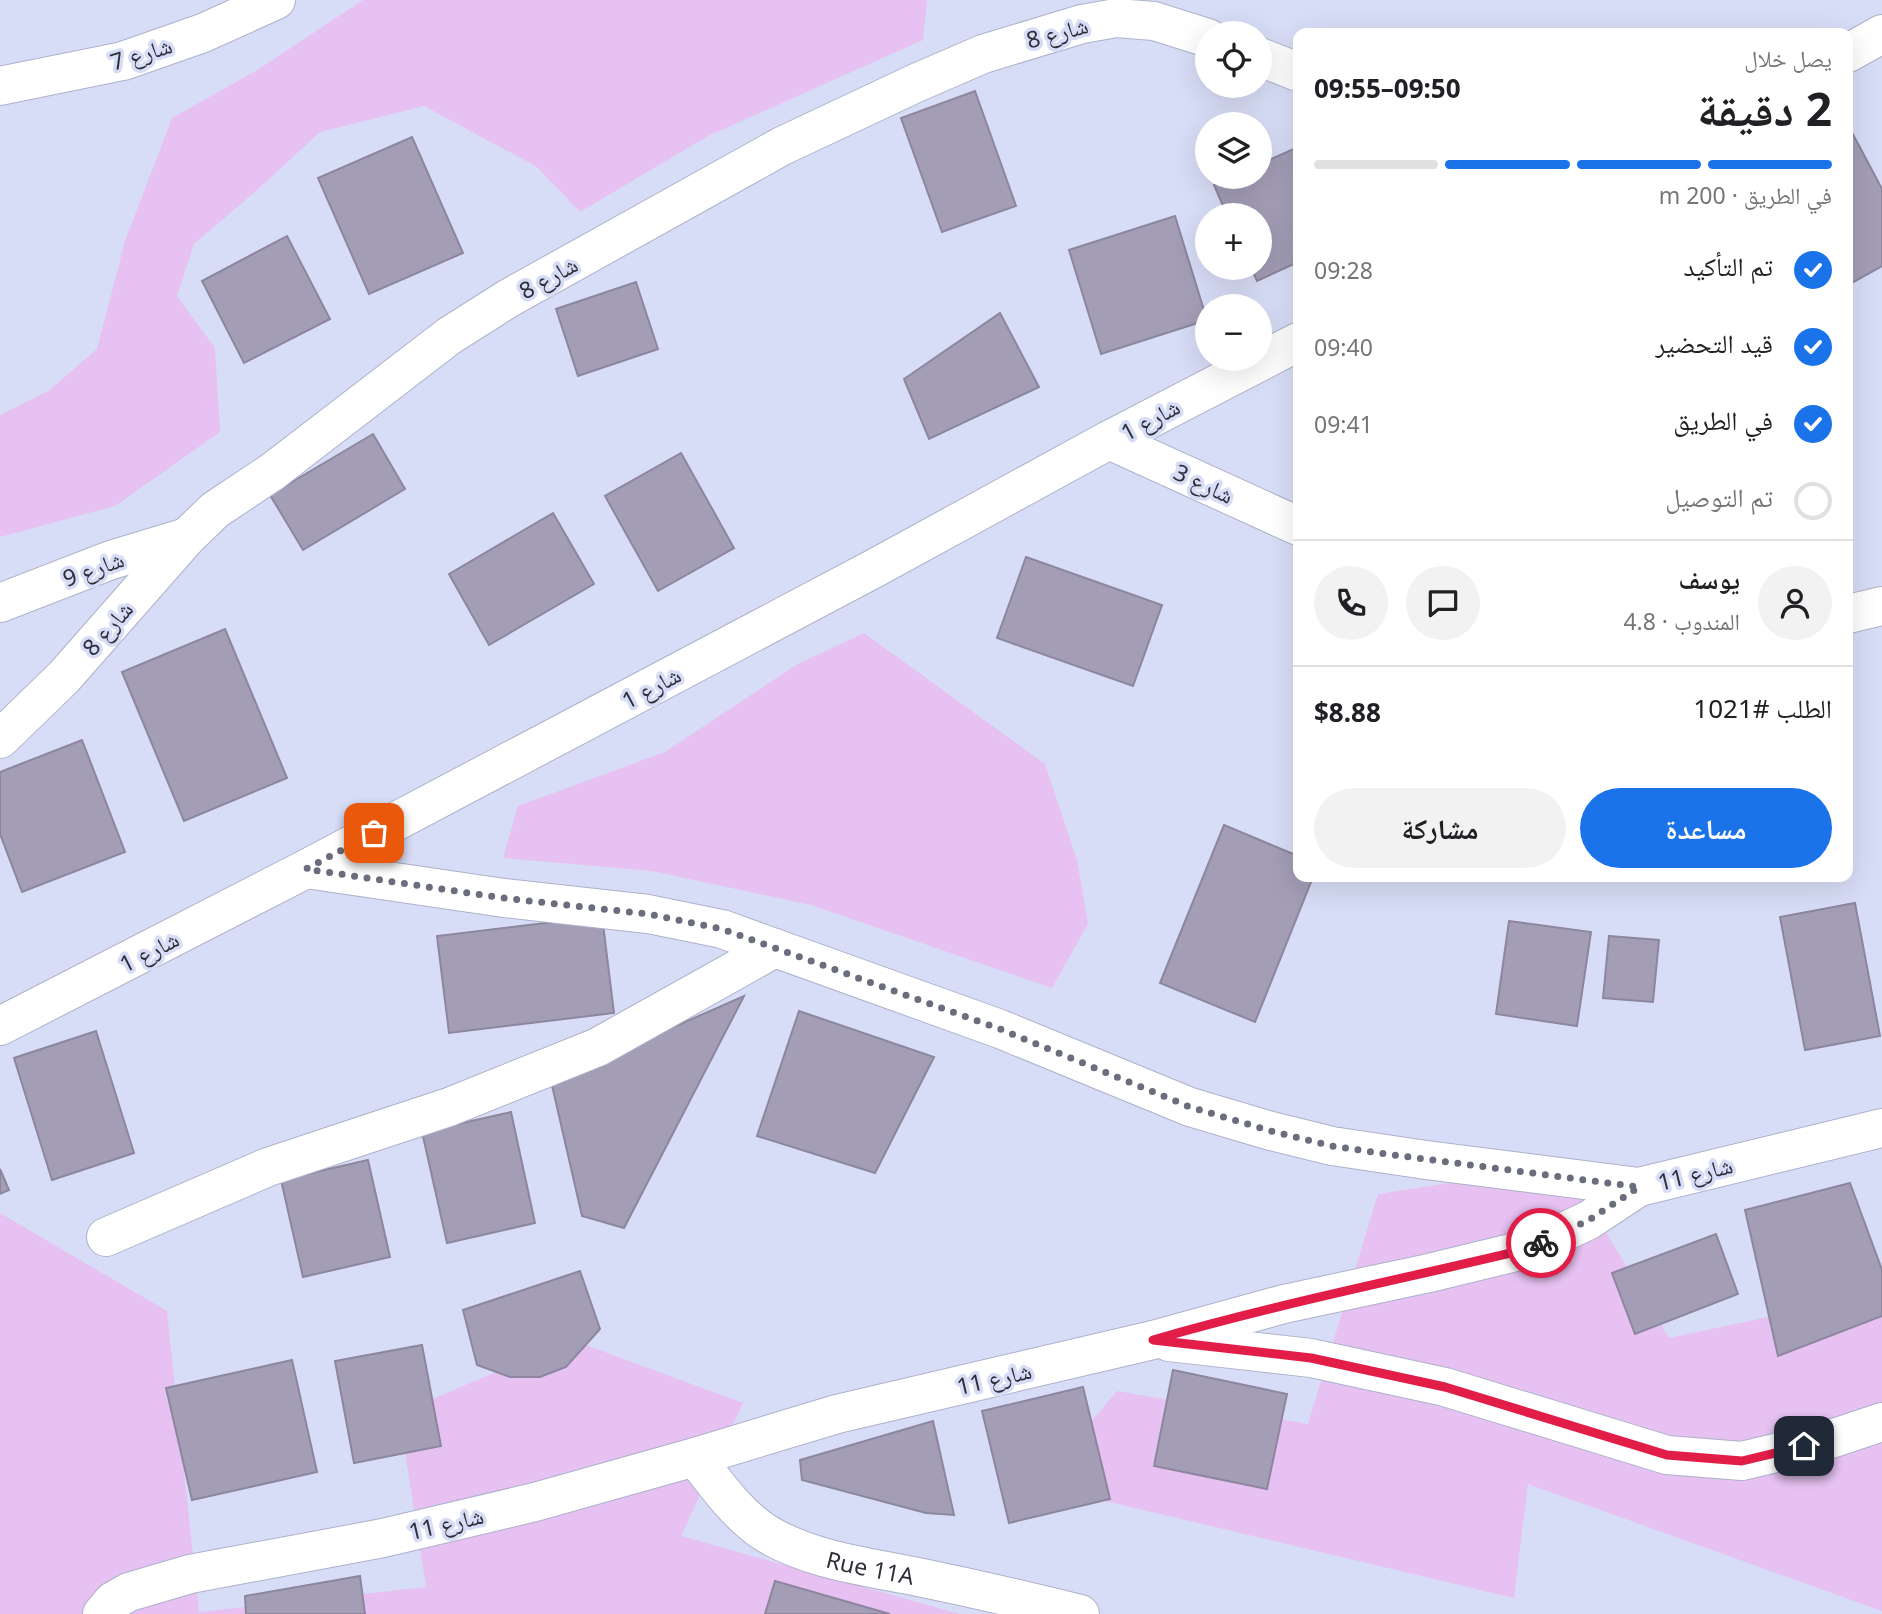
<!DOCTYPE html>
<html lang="ar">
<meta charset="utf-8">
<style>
:root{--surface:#fff;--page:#f2f2f2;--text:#202124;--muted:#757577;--line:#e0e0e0;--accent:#1a73e8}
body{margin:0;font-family:"Noto Sans","Noto Naskh Arabic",sans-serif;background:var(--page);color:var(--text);direction:rtl;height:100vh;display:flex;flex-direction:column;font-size:26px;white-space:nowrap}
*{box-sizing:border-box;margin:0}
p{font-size:23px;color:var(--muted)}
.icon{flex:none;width:38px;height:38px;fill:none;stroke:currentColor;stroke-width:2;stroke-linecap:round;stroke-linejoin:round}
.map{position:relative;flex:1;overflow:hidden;direction:ltr}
.panel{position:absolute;left:1293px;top:28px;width:560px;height:854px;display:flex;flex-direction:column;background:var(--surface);border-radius:14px;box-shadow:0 7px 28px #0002;direction:rtl}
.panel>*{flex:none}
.tools{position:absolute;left:1195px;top:21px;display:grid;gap:14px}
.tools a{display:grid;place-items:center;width:77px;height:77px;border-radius:50%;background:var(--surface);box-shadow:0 7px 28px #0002;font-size:35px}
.pin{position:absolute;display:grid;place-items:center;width:60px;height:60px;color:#fff;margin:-30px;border-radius:14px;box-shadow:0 4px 10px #0006}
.courier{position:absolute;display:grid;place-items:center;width:70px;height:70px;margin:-35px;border:5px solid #e11d48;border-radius:50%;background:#fff;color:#222;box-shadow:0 2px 9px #0007}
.headline em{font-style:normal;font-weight:700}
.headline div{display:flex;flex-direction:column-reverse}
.headline{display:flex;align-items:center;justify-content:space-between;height:119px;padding:0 21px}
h1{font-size:46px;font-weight:700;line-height:52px}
.bar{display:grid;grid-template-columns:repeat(4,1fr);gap:10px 7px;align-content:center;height:84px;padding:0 21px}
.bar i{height:9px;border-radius:5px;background:var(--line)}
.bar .active{background:var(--accent)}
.bar p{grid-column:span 4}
.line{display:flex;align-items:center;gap:18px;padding:0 21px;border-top:2px solid var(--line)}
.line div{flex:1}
.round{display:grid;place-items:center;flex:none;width:74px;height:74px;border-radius:37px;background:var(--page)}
ol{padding:0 21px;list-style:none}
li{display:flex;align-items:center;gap:21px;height:77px}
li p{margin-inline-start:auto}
li .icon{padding:7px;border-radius:50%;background:var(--accent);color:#fff;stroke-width:4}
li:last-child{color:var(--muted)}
li i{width:38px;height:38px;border:4px solid var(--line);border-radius:50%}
.action{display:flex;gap:14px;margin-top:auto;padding:14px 21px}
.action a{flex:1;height:80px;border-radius:42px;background:var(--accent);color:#fff;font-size:28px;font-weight:700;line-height:80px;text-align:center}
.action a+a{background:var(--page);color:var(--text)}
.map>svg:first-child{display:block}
.green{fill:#e6c1f1}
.building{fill:#a39db6;stroke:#8c869e;stroke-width:2}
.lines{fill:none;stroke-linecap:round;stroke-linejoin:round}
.minor-casing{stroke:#acb2ca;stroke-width:40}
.minor{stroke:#fff;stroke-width:38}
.done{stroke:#6a6d7c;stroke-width:7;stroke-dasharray:0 12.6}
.route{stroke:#e11d48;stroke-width:9}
.labels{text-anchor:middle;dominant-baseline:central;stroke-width:7;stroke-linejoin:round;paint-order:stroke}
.street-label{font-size:23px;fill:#2e3039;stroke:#d8ddf7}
</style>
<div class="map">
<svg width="1882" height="1614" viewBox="0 0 1882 1614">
<rect width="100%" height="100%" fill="#d8ddf7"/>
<g class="green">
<path d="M363,0H927L923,40L708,136L580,212L537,167L424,106L320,132L256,191L194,244L177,296L215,348L220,432L115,506L0,537V415L48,391L97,349L125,241L172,118L259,69Z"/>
<path d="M864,633L1045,764L1077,860L1088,924L1052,988L811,905L652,871L503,858L518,806L665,752L796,665Z"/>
<path d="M1566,1165L1669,1338L1882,1293V1611L1528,1484L1514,1598L1038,1485L1117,1391L1308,1424L1378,1194Z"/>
<path d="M0,1213L167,1311L199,1612L426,1587L399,1413L572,1340L743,1403L681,1536L960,1614H0Z"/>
</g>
<g class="building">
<path d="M975,91L1016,206L942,232L901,118Z"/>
<path d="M1848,125L1882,189V266L1848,285Z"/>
<path d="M412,137L463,253L369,294L318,178Z"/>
<path d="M1298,147V262L1257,281L1251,268H1260V215H1227L1214,185L1231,177H1260V164Z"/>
<path d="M1175,216L1207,320L1101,354L1069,250Z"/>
<path d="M287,236L330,319L244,363L202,281Z"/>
<path d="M636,282L658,349L578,376L556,309Z"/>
<path d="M1000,313L1039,387L929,439L904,379Z"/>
<path d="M373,434L405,489L303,550L270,495Z"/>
<path d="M681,453L734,548L658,591L605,496Z"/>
<path d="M553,513L594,584L489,645L449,574Z"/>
<path d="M1026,557L1162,605L1133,686L997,638Z"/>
<path d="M225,629L287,778L184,821L122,672Z"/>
<path d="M82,740L125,852L22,892L0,834V772Z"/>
<path d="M1224,825L1298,856V877H1313L1255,1022L1160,983Z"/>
<path d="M1855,903L1880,1036L1805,1050L1780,917Z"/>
<path d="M602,916L614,1013L449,1033L437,936Z"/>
<path d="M1509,921L1591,932L1577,1026L1496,1014Z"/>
<path d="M1609,936L1659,940L1653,1002L1603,998Z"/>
<path d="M744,996L624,1228L582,1216L551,1081Z"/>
<path d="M799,1011L934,1057L875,1173L757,1136Z"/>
<path d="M96,1031L134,1153L52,1180L14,1058Z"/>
<path d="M511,1112L535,1223L447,1243L422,1132Z"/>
<path d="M368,1160L390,1257L303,1277L281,1180Z"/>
<path d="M0,1169L9,1190L0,1194Z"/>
<path d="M1850,1183L1882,1270V1316L1778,1356L1745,1210Z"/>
<path d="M1716,1234L1738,1294L1635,1334L1612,1273Z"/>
<path d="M580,1271L600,1329L566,1367L540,1377H510L477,1365L463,1310Z"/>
<path d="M422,1345L441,1446L354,1463L335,1361Z"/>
<path d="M292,1360L317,1472L192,1500L166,1388Z"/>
<path d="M1173,1370L1287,1394L1267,1489L1154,1466Z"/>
<path d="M1083,1387L1110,1499L1009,1523L982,1411Z"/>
<path d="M933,1421L954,1515L926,1513L802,1480L800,1460Z"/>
<path d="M360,1576L365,1614H246L245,1596Z"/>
<path d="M775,1581L890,1614H765Z"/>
</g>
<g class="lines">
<defs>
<g id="minor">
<path d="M1848,53L1882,34"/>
<path d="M1260,57L1298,72"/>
<path d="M0,86L123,61L203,33L276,0"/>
<path d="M1109,440L1298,526"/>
<path d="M0,603L111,560L187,537"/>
<path d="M1848,614L1882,606"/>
<path d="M0,739L64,677L187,537L215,510L272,472L449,336L509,298L782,146L916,83L983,54L1082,24L1116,18L1154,21L1208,38"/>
<path d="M306,869L504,898L648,914L722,929L1000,1029L1190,1107L1271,1131L1332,1146L1426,1160L1639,1187"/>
<path d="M0,1026L306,869L875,568L1109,440L1298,342"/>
<path d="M106,1237L268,1167L449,1107L598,1047L775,948"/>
<path d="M1169,1342L1311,1358L1445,1387L1667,1455L1742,1461L1825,1441L1882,1422"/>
<path id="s1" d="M695,1457C716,1484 736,1513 764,1532C810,1561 871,1567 923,1578C976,1589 1028,1601 1080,1614"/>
<path d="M102,1614L113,1601L129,1592L190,1574L383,1538L535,1502L695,1457L837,1414L1153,1340L1284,1304L1429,1273L1528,1249L1589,1220L1639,1187L1882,1128"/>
</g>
</defs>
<use href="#minor" class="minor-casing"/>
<use href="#minor" class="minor"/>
</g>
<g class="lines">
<path class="done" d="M374,833L306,869L503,898L648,914L722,929L1000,1029L1190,1107L1271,1131L1332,1146L1379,1153L1639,1187L1589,1220L1541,1243"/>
<path class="route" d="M1541,1243L1528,1249C1403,1279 1277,1304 1153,1340L1311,1358L1445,1387L1667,1455L1742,1461L1804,1446"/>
</g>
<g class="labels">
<g class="street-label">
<text transform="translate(1057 32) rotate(-15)">شارع 8</text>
<text transform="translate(141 53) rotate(-17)">شارع 7</text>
<text transform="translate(548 277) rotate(-29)">شارع 8</text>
<text transform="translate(1150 419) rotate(-28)">شارع 1</text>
<text transform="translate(1204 483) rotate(25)">شارع 3</text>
<text transform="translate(93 568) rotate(-20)">شارع 9</text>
<text transform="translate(107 628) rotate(-49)">شارع 8</text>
<text transform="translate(651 687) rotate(-28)">شارع 1</text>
<text transform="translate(149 951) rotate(-27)">شارع 1</text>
<text transform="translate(1695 1173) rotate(-14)">شارع 11</text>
<text transform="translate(994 1378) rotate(-13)">شارع 11</text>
<text transform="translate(446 1523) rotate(-13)">شارع 11</text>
<text stroke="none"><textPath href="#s1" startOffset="215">Rue 11A</textPath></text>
</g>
</g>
</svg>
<div class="tools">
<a><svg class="icon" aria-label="locate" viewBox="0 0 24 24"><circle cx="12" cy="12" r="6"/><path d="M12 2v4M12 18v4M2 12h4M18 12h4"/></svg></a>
<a><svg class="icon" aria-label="layers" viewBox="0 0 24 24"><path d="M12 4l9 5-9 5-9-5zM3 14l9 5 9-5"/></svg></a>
<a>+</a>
<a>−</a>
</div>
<div class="pin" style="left:374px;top:833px;background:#ea580c"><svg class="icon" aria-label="bag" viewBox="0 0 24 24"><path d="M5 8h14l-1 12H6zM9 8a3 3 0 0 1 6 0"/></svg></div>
<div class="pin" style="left:1804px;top:1446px;background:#1f2937"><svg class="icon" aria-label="home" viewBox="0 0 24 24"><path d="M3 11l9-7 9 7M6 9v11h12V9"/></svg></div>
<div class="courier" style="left:1541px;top:1243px"><svg class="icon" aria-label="bike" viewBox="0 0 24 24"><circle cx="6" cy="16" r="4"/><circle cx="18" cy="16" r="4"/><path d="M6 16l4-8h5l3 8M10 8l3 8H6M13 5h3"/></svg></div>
<section class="panel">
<div class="headline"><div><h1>2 دقيقة</h1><p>يصل خلال</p></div><em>09:50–09:55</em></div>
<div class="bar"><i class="active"></i><i class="active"></i><i class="active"></i><i></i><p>في الطريق · 200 m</p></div>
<ol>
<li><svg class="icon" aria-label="check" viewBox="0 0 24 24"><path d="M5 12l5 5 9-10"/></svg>تم التأكيد<p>09:28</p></li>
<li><svg class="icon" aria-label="check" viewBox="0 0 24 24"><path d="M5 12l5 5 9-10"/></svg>قيد التحضير<p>09:40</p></li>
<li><svg class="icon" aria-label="check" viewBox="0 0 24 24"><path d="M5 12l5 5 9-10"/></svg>في الطريق<p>09:41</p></li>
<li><i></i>تم التوصيل</li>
</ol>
<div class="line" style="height:126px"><a class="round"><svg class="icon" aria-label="person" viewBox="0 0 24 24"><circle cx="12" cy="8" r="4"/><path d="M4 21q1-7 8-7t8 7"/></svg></a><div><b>يوسف</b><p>المندوب · 4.8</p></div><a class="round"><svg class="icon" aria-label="chat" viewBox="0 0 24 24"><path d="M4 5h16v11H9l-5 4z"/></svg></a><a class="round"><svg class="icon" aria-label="phone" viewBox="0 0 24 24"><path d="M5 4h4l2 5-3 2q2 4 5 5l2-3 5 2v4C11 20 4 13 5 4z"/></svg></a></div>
<div class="line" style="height:91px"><div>الطلب #1021</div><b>$8.88</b></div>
<div class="action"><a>مساعدة</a><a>مشاركة</a></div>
</section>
</div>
